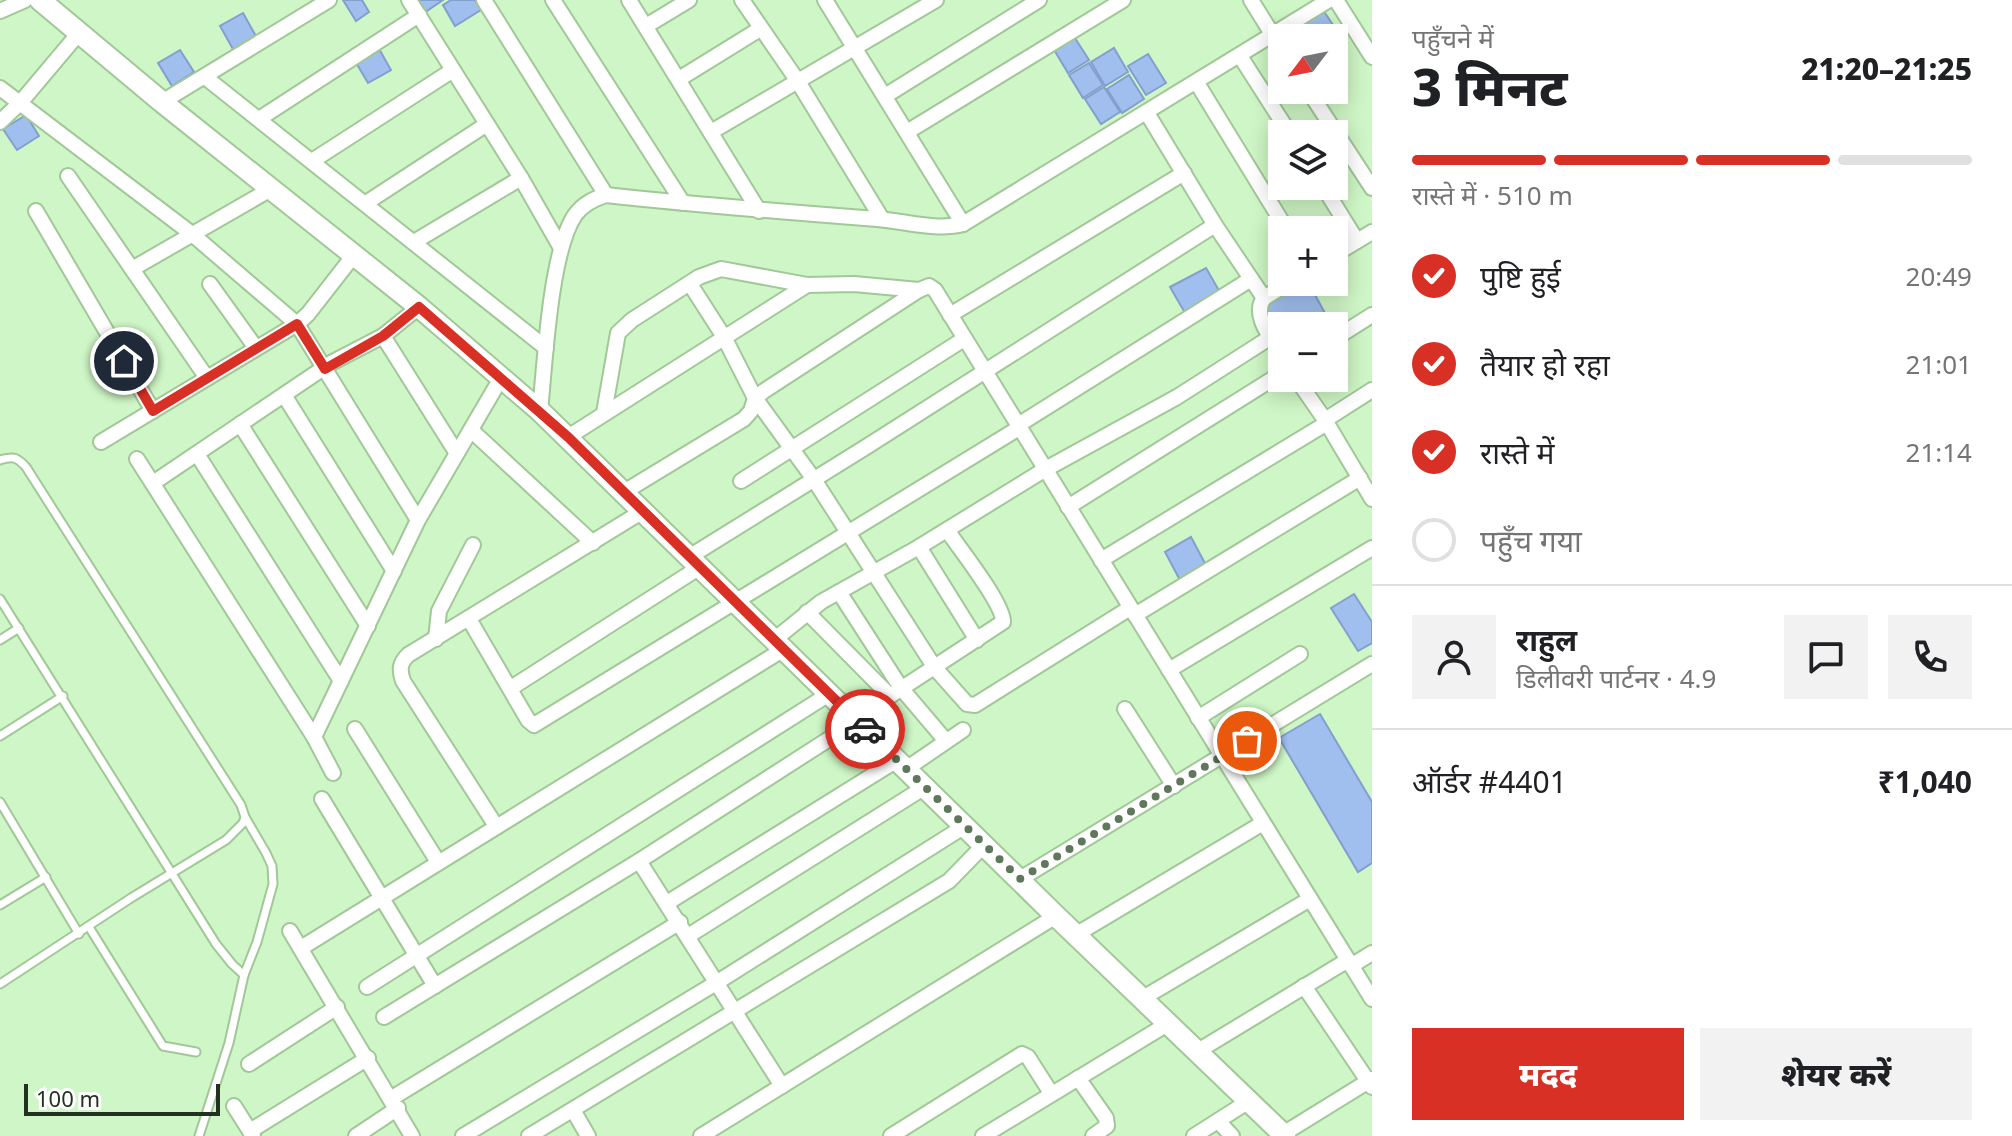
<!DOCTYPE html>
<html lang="hi">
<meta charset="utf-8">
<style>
:root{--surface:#fff;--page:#f2f2f2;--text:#202124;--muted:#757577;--line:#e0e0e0;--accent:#d93025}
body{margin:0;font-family:"Noto Sans","Noto Sans Devanagari",sans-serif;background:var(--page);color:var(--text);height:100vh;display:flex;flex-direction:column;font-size:30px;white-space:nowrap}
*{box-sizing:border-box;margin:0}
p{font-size:26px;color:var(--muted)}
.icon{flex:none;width:44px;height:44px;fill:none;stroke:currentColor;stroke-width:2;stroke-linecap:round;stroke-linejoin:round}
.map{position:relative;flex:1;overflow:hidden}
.panel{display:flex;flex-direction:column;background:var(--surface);width:640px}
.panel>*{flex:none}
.needle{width:52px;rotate:238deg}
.buttons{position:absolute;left:1268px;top:24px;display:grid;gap:16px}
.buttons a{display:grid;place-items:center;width:80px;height:80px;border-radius:0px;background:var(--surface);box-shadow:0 4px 20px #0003;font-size:40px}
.scale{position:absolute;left:24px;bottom:20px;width:196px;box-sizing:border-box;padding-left:8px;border:4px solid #233220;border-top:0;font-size:22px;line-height:28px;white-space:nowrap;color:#233220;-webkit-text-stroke:6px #fff;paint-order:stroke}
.pin{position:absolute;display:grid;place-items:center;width:68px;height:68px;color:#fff;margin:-34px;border:4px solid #fff;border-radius:50%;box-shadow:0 2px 8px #0007}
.courier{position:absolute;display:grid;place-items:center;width:80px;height:80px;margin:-40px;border:6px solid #d93025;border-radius:50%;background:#fff;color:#222;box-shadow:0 2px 10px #0007}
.head em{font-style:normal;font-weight:800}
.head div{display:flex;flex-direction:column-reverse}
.head{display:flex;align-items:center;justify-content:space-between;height:136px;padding:0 40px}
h1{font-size:52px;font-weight:800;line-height:60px}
.bar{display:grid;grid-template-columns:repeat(4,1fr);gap:12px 8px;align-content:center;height:96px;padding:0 40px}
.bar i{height:10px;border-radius:6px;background:var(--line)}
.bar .active{background:var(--accent)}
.bar p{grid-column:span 4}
.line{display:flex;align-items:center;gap:20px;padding:0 40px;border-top:2px solid var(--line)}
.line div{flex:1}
.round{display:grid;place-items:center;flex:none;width:84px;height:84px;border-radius:0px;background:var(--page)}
ol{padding:0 40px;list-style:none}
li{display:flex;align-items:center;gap:24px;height:88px}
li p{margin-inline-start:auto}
li .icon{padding:8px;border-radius:50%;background:var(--accent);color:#fff;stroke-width:4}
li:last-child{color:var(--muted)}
li i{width:44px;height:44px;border:4px solid var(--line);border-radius:50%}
.action{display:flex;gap:16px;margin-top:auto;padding:16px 40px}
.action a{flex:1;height:92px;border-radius:0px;background:var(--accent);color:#fff;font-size:32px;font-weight:800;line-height:92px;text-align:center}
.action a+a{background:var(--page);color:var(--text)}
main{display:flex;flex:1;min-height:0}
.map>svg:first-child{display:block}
.building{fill:#a0beee;stroke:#839fcd;stroke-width:2}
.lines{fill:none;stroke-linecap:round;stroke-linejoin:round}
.lane-casing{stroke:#a2c799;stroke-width:11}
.street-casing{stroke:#a2c799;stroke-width:18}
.secondary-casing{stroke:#a2c799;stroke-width:24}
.lane{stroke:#fff;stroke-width:7}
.street{stroke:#fff;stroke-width:14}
.secondary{stroke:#fff;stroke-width:20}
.done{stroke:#5f775a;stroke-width:8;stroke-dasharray:0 14.4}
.route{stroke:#d93025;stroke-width:10}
</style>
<main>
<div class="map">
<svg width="1372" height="1136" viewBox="0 0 1372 1136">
<rect width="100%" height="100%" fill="#cff6c6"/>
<g class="building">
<path d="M343,0H362L369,12L356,21Z"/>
<path d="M412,0H443L421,15Z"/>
<path d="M451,0H475L481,10L455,26L443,5Z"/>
<path d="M1323,10L1337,31L1326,38L1280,37Z"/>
<path d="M243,13L257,38L234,51L220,26Z"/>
<path d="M1073,35L1089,60L1068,73L1053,48Z"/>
<path d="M378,47L391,70L368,83L355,61Z"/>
<path d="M1114,48L1128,72L1105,86L1091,62Z"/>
<path d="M180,50L194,72L172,86L158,63Z"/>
<path d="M1148,54L1166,83L1146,95L1128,66Z"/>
<path d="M1089,63L1103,85L1083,98L1069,75Z"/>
<path d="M1129,75L1144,99L1122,113L1107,89Z"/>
<path d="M1104,87L1120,112L1101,124L1085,99Z"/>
<path d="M26,115L39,136L17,150L3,129Z"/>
<path d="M1206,268L1221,294L1185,313L1170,287Z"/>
<path d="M1300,282H1308L1332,326H1282V337L1263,302Z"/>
<path d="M1191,537L1207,567L1181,582L1165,552Z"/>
<path d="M1354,594L1372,622V643L1358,651L1331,608Z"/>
<path d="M1320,714L1372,802V863L1358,872L1279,738Z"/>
</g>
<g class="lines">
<defs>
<g id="lane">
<path d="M0,460C13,456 17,457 26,467L241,805L245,817L243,823L226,840L131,898L0,984"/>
<path d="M0,599L216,944L232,964L244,975"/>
<path d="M0,640L19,628"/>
<path d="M0,736L63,696"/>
<path d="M0,802L79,934"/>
<path d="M0,905L46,877"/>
<path d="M89,927L163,1046L196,1052"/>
<path d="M199,1136L229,1043L244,975L257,942L273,884L272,866L266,853L245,817"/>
</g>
<g id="street">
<path d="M409,0L521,178L561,248"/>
<path d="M484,0L606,195"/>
<path d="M553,0L683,203"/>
<path d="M629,0L759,211"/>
<path d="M742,0L797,80L882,219"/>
<path d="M825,0L963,224"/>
<path d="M1251,0L1282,50"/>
<path d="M1336,0L1372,57"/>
<path d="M0,11L25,0"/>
<path d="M646,26L689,0"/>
<path d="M1240,56L1290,134"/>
<path d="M205,77L546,348"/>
<path d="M679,79L760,29"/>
<path d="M1197,83L1287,230"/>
<path d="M0,88L192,234L297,324L418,520"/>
<path d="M1308,90L1372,188"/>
<path d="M885,96L1039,0"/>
<path d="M162,102L329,0"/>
<path d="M1147,113L1215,225L1264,298C1251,315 1272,339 1282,355"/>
<path d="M259,119L419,15"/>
<path d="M0,122L20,103L79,33"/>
<path d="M711,132L936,0"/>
<path d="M907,132L1123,0"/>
<path d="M312,161L453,70"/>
<path d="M68,176L207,378"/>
<path d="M1323,186L1357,241"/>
<path d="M366,203L487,124"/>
<path d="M36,211L153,411"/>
<path d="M414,242L521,178"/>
<path d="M1334,255L1372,232"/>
<path d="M132,269L271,189"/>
<path d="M210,284L256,348"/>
<path d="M690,284L724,337L755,398L813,478L935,668L967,704L975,705L1130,608"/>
<path d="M1264,298L1290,282"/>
<path d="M950,315L1184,173"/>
<path d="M383,336L456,452"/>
<path d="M1334,339L1372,315"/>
<path d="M1296,378L1325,420L1372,499"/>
<path d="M284,395L394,571"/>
<path d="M540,411C545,363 550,252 575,215C583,204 593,199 606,195C696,205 786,212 877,219C905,221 936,231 963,224L1329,0"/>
<path d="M604,413L618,333L632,320L699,277L721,269L807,285"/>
<path d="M1325,420L1372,390"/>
<path d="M240,424L368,626"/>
<path d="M1018,425L1251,279"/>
<path d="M471,430L593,543"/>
<path d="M568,437L807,285L854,284L919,290"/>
<path d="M101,442L297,324L308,314L354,255"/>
<path d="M197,454L341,681"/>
<path d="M137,459L314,737L333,773"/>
<path d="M741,481L964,339"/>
<path d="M153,483L331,363L383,336L419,307"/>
<path d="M624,492L744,419L751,411L755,398L764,391L919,290L929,286L935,290L1372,999"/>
<path d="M1068,507L1282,373"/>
<path d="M919,547L977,640"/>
<path d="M689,557L866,447L1215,225"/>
<path d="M1101,560L1327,423"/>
<path d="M839,592L901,688L946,741"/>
<path d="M1135,615L1360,478"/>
<path d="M469,619L528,720L534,725L1019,428"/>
<path d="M436,639L439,611L473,545"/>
<path d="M774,640L821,602L919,547L1044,470L1177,397L1271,337"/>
<path d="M1169,670L1372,548"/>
<path d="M511,688L700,567"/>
<path d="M890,696L1003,622C1004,604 959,548 947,530"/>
<path d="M1125,709L1174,786"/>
<path d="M1198,718L1300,654"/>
<path d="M355,729L438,862"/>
<path d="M314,737L418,520L501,378"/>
<path d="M906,769L963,730"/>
<path d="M322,799L435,986"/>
<path d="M496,826L403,681C399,669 400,663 408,655L643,511"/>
<path d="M639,861L782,1086"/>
<path d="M1020,879L1372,664"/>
<path d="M667,903L897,760"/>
<path d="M290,931L412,1136"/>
<path d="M1077,934L1263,823"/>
<path d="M688,936L925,787"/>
<path d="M301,948L784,649"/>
<path d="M1351,966L1372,953"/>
<path d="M1304,986L1372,1087"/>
<path d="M367,987L829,694"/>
<path d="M1143,998L1310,899"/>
<path d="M384,1017L639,861L857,721L890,696L807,612"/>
<path d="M1198,1051L1348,960"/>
<path d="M249,1064L337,1007"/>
<path d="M1078,1078L1106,1118L1107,1126L1093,1136"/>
<path d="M392,1098L680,922"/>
<path d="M234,1106L253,1136"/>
<path d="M573,1110L588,1136"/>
<path d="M1218,1121L1232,1136"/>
<path d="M250,1131L368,1058"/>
<path d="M1283,1134L1372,1079"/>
<path d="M356,1136L398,1108"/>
<path d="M463,1136L716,983L965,826"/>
<path d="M529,1136L949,881L984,845"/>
<path d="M701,1136L1056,916"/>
<path d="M891,1136L1022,1054L1028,1057L1051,1093"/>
<path d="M983,1136L1169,1023"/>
<path d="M1194,1136L1249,1101"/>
</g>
<path id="secondary" d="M40,0L162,102L419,307L540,411L1056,916L1285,1136"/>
</defs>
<use href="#lane" class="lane-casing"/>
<use href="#street" class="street-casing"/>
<use href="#secondary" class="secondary-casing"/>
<use href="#lane" class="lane"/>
<use href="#street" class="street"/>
<use href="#secondary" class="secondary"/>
</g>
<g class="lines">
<path class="done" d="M865,729L1020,879L1247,741"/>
<path class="route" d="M124,361L153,411L297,324L325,369L383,336L419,307L568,437L865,729"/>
</g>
</svg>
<div class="buttons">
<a><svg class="needle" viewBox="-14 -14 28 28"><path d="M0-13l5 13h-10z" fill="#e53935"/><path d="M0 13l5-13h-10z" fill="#757577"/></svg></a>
<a><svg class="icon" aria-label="layers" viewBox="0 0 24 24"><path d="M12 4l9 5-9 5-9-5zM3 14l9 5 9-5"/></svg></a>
<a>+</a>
<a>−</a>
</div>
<div class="scale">100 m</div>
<div class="pin" style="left:1247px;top:741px;background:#ea580c"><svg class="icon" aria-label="bag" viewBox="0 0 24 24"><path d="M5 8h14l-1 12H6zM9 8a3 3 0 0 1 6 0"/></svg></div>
<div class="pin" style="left:124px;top:361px;background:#1f2937"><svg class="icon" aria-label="home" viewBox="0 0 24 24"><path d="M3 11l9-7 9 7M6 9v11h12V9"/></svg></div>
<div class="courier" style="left:865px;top:729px"><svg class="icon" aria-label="car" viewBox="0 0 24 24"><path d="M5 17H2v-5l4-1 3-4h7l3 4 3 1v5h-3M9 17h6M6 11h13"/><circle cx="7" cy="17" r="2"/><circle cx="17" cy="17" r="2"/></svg></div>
</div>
<section class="panel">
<div class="head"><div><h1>3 मिनट</h1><p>पहुँचने में</p></div><em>21:20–21:25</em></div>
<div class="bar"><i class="active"></i><i class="active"></i><i class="active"></i><i></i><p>रास्ते में · 510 m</p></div>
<ol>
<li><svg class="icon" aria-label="check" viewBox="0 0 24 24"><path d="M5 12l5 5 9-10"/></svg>पुष्टि हुई<p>20:49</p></li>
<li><svg class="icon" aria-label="check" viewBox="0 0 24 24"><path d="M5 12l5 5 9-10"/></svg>तैयार हो रहा<p>21:01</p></li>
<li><svg class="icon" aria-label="check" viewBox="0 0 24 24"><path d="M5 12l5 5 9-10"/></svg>रास्ते में<p>21:14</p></li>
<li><i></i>पहुँच गया</li>
</ol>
<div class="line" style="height:144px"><a class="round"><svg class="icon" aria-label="person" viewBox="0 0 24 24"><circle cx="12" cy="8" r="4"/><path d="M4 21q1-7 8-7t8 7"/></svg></a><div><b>राहुल</b><p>डिलीवरी पार्टनर · 4.9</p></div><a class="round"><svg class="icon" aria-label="chat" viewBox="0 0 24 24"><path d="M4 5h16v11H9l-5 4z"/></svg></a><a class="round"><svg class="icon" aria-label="phone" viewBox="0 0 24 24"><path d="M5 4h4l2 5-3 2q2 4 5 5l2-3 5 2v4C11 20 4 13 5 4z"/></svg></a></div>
<div class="line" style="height:104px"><div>ऑर्डर #4401</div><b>₹1,040</b></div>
<div class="action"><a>मदद</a><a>शेयर करें</a></div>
</section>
</main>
